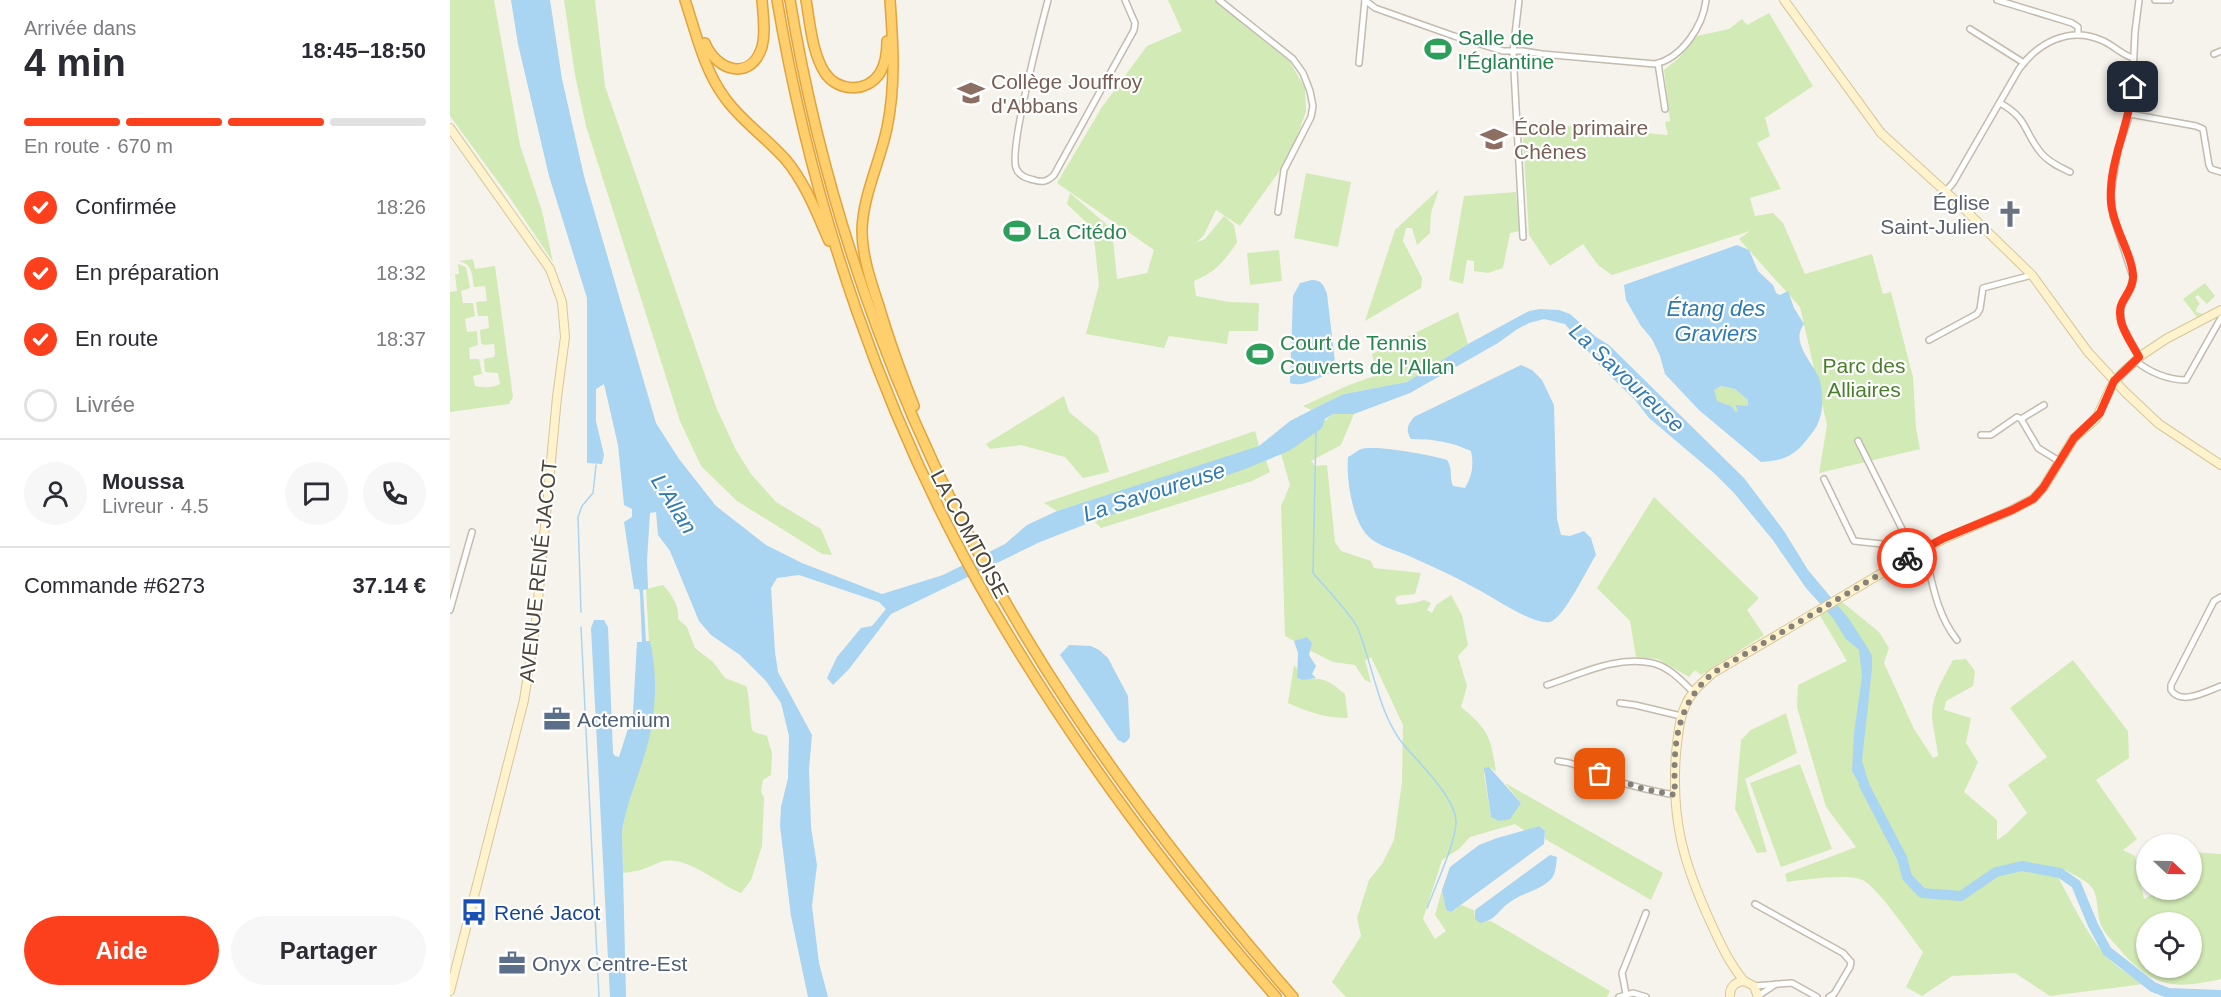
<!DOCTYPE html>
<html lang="fr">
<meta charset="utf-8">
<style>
:root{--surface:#fff;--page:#f7f7f7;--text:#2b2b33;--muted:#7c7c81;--line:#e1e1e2;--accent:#fc3f1d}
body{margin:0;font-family:Arial,sans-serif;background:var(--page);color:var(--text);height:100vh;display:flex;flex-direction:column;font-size:22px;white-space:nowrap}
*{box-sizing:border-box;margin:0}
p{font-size:20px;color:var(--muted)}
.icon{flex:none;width:33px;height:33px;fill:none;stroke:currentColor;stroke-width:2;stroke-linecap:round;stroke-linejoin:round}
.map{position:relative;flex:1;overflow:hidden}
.details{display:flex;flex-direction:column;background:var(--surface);width:450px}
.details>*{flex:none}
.needle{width:39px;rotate:112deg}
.tools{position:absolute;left:1686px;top:834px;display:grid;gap:12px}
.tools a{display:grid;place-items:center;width:66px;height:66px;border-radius:50%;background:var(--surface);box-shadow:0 2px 4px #0004;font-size:30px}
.pin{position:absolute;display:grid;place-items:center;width:51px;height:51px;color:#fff;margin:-26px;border-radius:12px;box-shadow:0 3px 9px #0006}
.courier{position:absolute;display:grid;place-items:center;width:60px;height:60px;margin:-30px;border:4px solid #fc3f1d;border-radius:50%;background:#fff;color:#222;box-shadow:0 2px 8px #0007}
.summary em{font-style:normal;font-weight:600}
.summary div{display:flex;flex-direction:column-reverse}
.summary{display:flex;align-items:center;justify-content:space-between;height:102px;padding:0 24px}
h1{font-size:39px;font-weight:600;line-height:45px}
.bar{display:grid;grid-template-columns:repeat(4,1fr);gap:9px 6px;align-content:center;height:72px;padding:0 24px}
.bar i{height:8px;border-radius:4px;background:var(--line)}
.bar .active{background:var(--accent)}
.bar p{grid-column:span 4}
.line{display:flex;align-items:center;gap:15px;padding:0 24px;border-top:2px solid var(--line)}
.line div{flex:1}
.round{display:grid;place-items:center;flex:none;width:63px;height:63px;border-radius:32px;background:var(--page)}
ol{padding:0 24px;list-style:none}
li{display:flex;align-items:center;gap:18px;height:66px}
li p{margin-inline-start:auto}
li .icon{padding:6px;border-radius:50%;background:var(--accent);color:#fff;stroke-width:4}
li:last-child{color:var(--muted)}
li i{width:33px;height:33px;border:3px solid var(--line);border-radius:50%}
.action{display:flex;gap:12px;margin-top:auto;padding:12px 24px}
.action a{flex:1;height:69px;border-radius:36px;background:var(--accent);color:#fff;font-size:24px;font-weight:600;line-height:69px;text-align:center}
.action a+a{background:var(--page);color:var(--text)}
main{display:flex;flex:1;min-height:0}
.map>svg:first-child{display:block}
.green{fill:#d2eab5;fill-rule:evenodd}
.water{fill:#a9d4f2;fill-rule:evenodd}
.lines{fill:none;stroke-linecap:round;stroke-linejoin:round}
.stream{stroke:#a9d4f2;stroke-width:1.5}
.river{stroke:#a9d4f2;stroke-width:10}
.street-casing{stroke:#c2bbae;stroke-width:8}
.secondary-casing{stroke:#d6c79b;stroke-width:10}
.highway-casing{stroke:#e0a43c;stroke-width:12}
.street{stroke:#fff;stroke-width:5}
.secondary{stroke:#fff3cd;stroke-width:8}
.highway{stroke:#ffcf6e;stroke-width:9}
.done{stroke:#878178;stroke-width:6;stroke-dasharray:0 10.8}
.route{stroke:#fc3f1d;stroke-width:8}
.labels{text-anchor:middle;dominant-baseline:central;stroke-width:4.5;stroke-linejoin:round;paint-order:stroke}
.leisure-label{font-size:21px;fill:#27864d;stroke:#fff;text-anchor:start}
.education-label{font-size:21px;fill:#785e54;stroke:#fff;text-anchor:start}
.worship-label{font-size:21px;fill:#5b616d;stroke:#fff;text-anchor:end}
.park-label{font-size:21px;fill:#4a7f2a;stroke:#fff}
.street-label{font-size:21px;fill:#4b4439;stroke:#fff}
.service-label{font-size:21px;fill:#4e5e75;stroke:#fff;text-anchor:start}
.transit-label{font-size:21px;fill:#164399;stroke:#fff;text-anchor:start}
.water-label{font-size:22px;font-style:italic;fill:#2e7ab2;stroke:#fff}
</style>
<main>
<section class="details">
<div class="summary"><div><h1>4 min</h1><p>Arrivée dans</p></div><em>18:45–18:50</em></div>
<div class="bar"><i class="active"></i><i class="active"></i><i class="active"></i><i></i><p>En route · 670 m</p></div>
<ol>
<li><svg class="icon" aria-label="check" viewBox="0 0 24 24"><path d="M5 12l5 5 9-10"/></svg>Confirmée<p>18:26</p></li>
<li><svg class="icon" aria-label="check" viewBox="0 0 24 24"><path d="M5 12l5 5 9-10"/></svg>En préparation<p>18:32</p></li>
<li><svg class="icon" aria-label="check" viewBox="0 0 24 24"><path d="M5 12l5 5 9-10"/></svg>En route<p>18:37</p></li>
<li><i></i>Livrée</li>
</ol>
<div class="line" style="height:108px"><a class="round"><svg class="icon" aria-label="person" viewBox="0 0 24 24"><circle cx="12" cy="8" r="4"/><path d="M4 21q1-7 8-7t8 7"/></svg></a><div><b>Moussa</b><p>Livreur · 4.5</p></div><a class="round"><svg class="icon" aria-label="chat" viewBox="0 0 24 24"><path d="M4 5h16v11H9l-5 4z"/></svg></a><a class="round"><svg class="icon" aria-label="phone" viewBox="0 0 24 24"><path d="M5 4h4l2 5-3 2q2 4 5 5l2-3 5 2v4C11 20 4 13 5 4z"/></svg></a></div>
<div class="line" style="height:78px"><div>Commande #6273</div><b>37.14 €</b></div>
<div class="action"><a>Aide</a><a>Partager</a></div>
</section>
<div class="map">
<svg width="1771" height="997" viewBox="0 0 1771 997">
<rect width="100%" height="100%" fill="#f6f3ec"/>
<g class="green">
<path d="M0,0H44L70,145L92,211L103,262L60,198L0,116Z"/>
<path d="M114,0H145L155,86L266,407L286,450L301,474L326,502L371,529L382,555L372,554L287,501L251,466L230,421L136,126L125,75Z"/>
<path d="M718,0H764L840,62L855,88L856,111L847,137L833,166L790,226L766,210L754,235L746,243L755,239L774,216L784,225L787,242C776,260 764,273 744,281L746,296L779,302L809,303L808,331H779L777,344L719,336L714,348L636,334L649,285L643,229L617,204L620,193L662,229L667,279L697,273L704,250L607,183L652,107L697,46L732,31Z"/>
<path d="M1319,13L1363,86L1315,118L1320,136L1307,143L1331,189L1300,198L1305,216L1323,213L1333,223L1355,274L1422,254L1433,294L1441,292L1463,377L1466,428L1470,449L1369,473L1377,425L1350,307L1289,239L1300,231L1162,275L1148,265L1133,244L1100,266L1079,235L1072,122L1218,135L1215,122L1220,121L1214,70L1230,57L1247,36L1279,29L1292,19L1297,25Z"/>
<path d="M856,173L901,182L888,247L844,238Z"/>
<path d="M989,189L981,213L980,233L967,245L962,228H956L953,241L972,278L971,288L915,321L945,230Z"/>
<path d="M1066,192L1069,231L1060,233L1053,268L1038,273L1024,271V261L1017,260L1013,284L999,280L1014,196Z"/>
<path d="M829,250L832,281L800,285L797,253Z"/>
<path d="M23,259L25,269L45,266L63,397L59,404L0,412V292L7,291L5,274H9L8,264L16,267L20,288L11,291L13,303H23L25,316L15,319L17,332L27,331L28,345L19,348L20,359H29L32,374L23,376L25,386C32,387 41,389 50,384L48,373L35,372L34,359L44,357L45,354L44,344L34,345L31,343L30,330L39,328L38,316H28L26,302L37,301L35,286L24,287C22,275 23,264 9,261Z"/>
<path d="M1755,283L1765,296L1757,304L1748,295L1745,297L1750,304L1747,307L1746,312L1753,314L1747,317L1733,299Z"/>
<path d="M1008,312L1018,344L957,382L894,394L861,410L853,406L899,385L927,375L922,354Z"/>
<path d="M1271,386L1285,389L1298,400V406H1285L1289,410L1286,412L1281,406L1266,401L1264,390Z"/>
<path d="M614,396L619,412L648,436L659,472L633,478L615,457L571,445L540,449L536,444Z"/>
<path d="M883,414H904L891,445L861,461L865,466L877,465L885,542L891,551L921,561L924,568L971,573L965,594L947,596L945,600L948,605L964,603L974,600L981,603L977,610L982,613L986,605L1001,595L1012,615L1018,645L1008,656L1017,686L1011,707C1038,729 1041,737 1046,772L1039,767L1034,774L1041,817L1071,803L1055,783L1213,873L1201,900L1095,839V831L1091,826L1075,831L1065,824L1020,837L1009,849L992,860L973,919L985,939L996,931L985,915L992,890L996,910L1001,912L1011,905L1024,910L1025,919L1030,922L1041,921L1160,991L1157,997H896L882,982L911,936L907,918L919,880L932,864L944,840L952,782L953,725L921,657L915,660L921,683L915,680L905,665L883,662L859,650L857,637L844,641L835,636L831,506L840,485L831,454L839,451Z"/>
<path d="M805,431L809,446L798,451L607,511L594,503Z"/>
<path d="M816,460L820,472L802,481L651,528L644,521Z"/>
<path d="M1204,497L1309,598L1297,610L1314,635L1251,675L1245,670L1239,677L1208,659L1186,657L1180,621L1147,588Z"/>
<path d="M213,585C221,593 230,607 228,619L237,627L245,648L263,662L275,678L296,686C300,695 300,728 303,731C306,734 313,734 317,736L322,753L321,775L313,780L311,791L314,798L312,846L301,880L291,893C268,884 238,856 214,861C208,862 202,866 196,868C189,871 180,872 173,873L172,831L176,811L197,745L203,711V656L199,641L196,589Z"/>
<path d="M1391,601L1429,632L1439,648L1434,663L1464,729L1483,758L1488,756C1487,742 1482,727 1482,713C1483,694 1494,677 1503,660L1516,659L1525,671L1523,686L1496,701L1494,710L1521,718L1516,743L1528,762L1514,792L1547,820V840L1556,834L1577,813L1558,785L1597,757L1560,708L1623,660L1678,731L1679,758L1646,780L1687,839L1673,850L1685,856L1694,899L1711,890H1742V852L1771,854V979C1725,989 1705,989 1672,952C1666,944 1656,936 1652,927C1646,915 1649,903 1644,891C1640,881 1624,875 1615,870L1608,877C1622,903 1635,930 1653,953C1664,966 1680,975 1694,984L1600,996L1565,973L1502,976L1472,996L1456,987L1473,952C1459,934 1433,895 1416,882C1402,872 1355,880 1337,882L1335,874L1406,847L1376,807L1347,707L1348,685L1397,661L1369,614ZM1696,922H1742V968H1696Z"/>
<path d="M844,665L847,669V678C855,681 860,678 868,679C878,679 887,688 895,694L898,718C876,718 858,712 838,703Z"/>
<path d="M1336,713L1347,753L1295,779L1317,852L1307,853L1285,809L1291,740L1301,730Z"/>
<path d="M1350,764L1382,849L1331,867L1300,783Z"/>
</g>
<g class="water">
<path d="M61,0H100L112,79L134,176L206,423L229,459L266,506L316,545L352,563L432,594L493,575L555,544L577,525L607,511L809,446L840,421L869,406L894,394L957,382L1018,344L1079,311L1090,309L1109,310L1120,314L1146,337L1159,345L1294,478L1334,531L1358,570L1399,619L1417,647L1422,656V668L1412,761L1423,797L1416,796L1402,771L1404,733L1412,676L1409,650L1396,639L1383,618L1356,588L1322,539L1284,493L1264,473L1199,418L1185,400L1152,368L1115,324L1094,319L1079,323L1066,330L1048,343L960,393L904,414H883L875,419L872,428L839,451L795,469L644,521L590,542L441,614L399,669L383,685L377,678L387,657L411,628L422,626L436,609L429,602L349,575L327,578L321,588L325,652L328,672L362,735L359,769L361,827L367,865L362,906L369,963L378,997H358L341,916L330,826L331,807L338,778L339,736L331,703L316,681L290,655L261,635L249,621L220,551L208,535L206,512L200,513L197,561L198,589L193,590L196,641H200C208,674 206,715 197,747C189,775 177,802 172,831L176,997H160L141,628L144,620H154L158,627L163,753L165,756L169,757L183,713L187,642H192L190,594L189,589H184L174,522L182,517V509L174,505L168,445L154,384L146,389V421L154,455L152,464L137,463V298L99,176L68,44Z"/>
<path d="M1287,245L1299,250L1308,271L1323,285L1326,293L1330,295L1338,291L1344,308L1354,324C1340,342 1362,361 1369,378C1373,390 1374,411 1368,423C1366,429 1361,434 1358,438C1345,456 1333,461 1311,462L1249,410L1215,374L1210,356L1202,339L1191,326L1176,300L1174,285ZM1271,386L1285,389L1298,400V406L1285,405L1288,410L1286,412L1281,406L1267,401L1264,390Z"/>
<path d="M862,280C872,280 874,286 877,294L885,362L882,372C869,377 853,388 840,383L843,296L850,283Z"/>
<path d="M1071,365L1082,370L1092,380L1104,405L1107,519L1111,535L1120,536L1134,531L1141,538L1146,555C1137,569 1114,618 1100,622C1082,625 1042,596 1025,588C1004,576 981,566 959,556C946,550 927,546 918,536C902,520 896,478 898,457C902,455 907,451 911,449C928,445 980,455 997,460C1003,468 999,477 1003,486L1015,488C1022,476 1024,466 1021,451C1002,442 983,439 961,439C955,430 958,424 964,417Z"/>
<path d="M857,637L862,643L859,655L866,666L862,674L866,678L854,680L847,678L848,653L844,641Z"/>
<path d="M619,645L641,646L649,650L658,658L678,696L680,737L677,741L674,743L668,740L610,655Z"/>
<path d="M1039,767L1071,803L1060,819L1049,821L1041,817L1034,768Z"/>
<path d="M1090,826L1095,831L1094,844L1001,912L996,910L992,890L1000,867L1029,845L1047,838Z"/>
<path d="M1100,855L1107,857C1106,865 1106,874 1101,879C1090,891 1073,892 1060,902C1047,911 1047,920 1030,923L1025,919V910Z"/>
</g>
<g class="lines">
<g class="stream">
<path d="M866,432L863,573C873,585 903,616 908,629C923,666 927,707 950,740C964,759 1006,796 1006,822C1006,841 985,888 977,908"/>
<path d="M131,612L128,517L132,506L143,493L146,465"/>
<path d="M131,627L149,997"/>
</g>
<path class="river" d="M1414,785L1452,858L1457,877L1472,893L1511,896L1546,872L1572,866L1610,873L1626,884L1643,925L1657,951L1703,987L1718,993L1771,995"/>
<defs>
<g id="street">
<path d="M598,0C591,27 559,147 566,168C569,176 576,178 584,180C593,183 598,181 604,175L684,30L685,23L675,0"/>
<path d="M769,0L843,59L853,73L860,91L863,106L861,117L834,170L828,212"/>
<path d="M915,0L925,8L1004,36L1053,51H1073L1092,54L1205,64C1232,58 1253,26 1256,0"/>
<path d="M1069,0L1063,52L1073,237"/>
<path d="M1547,0L1622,23L1628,27V34"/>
<path d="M1689,0L1685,32L1682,97L1680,114L1668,149L1661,192L1663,216L1683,277L1681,288L1671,306V323L1689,357"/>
<path d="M1705,0H1720"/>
<path d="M1520,29L1574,63"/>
<path d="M1764,54L1771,51"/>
<path d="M909,63L915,0"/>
<path d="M1208,63L1215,109"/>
<path d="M1550,103C1579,119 1573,132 1592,154C1600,163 1610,167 1620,172"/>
<path d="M1680,114L1746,126L1753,129L1759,165L1761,169L1771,172"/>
<path d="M1495,192L1503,183L1569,69C1588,43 1619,26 1651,40C1662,44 1672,55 1683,58"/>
<path d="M1479,340L1527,314L1530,309L1533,288L1582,275"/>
<path d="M1686,361C1699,372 1718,380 1736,380L1771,318"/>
<path d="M1571,419L1594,405"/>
<path d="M1531,435H1541L1567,417L1571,419L1588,448L1609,461"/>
<path d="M1408,441L1461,547"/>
<path d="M1374,479L1404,541L1460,547"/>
<path d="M1474,549C1482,580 1486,614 1507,640"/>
<path d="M1771,597L1764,601L1721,685V690C1731,706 1757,691 1771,686"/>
<path d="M0,610L22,532"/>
<path d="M1097,685C1129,675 1166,655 1202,663C1218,666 1232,681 1243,692"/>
<path d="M1170,703L1185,705L1231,716"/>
<path d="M1108,761C1128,763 1143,772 1161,779C1182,787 1203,791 1225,795"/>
<path d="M1305,904L1393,953L1401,962L1400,967L1384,994L1379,997"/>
<path d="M1304,986L1342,983L1367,997"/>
<path d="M1176,994L1172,973L1196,913"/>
<path d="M1308,996L1326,984"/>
<path d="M1169,997L1183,993L1196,997"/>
</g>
<g id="secondary">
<path d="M1334,0L1431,133L1509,204L1582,275L1638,352L1675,392L1709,424L1771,465"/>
<path d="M0,128L100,269L112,302L115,337L107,397L86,622L74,700L0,991"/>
<path d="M1294,981C1279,963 1270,943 1260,921C1233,862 1221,819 1226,753C1228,736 1229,719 1236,704C1242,691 1253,682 1263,673L1464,554L1494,539L1562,510L1583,499L1593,488L1624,438L1646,419L1661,387L1671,374L1692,355L1716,339L1771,310"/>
<path d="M1280,997C1279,987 1285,982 1294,981L1304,986L1308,997"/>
</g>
<g id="highway">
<path d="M235,0C246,33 254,70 275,98C292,122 317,138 336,160C356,184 367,214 379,241"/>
<path d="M327,0C363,212 434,421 542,607C623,746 720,876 826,997"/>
<path d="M340,0C377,225 458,441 576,637C653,765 745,884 843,997"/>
<path d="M356,0C360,23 362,53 375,73C388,92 417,93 430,73C436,63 437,52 437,41"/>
<path d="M440,0C443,43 446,85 437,128C430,162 413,195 412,230C412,256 421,282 429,306C439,340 451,373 464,406"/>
<path d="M255,43C267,72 301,81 312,47C316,32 313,15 312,0"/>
</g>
</defs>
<use href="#street" class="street-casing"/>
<use href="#secondary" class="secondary-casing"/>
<use href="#highway" class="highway-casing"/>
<use href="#street" class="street"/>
<use href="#secondary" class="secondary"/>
<use href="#highway" class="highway"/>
</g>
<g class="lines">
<path class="done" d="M1150,774L1194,789L1225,795C1223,746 1225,706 1263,673L1457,558"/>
<path class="route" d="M1457,558L1494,538L1562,510L1583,499L1593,488L1624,438L1650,413L1664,381L1689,357C1681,342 1664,320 1672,303C1676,295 1683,287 1683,278C1684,258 1663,227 1661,203C1658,163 1679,126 1683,87"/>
</g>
<defs>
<symbol id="stadium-bare" viewBox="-9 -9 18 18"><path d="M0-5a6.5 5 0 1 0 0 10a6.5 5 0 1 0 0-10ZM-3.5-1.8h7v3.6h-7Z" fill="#2e9e5b" stroke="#fff" stroke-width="2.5" paint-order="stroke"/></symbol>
<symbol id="school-bare" viewBox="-9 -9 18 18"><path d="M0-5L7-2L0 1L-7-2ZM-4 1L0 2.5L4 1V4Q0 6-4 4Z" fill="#8d6e63" stroke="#fff" stroke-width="2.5" paint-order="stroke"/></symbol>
<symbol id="church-bare" viewBox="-9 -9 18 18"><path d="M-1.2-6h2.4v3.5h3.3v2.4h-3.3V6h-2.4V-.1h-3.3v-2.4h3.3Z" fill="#6b7280" stroke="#fff" stroke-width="2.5" paint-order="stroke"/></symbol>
<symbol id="office-bare" viewBox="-9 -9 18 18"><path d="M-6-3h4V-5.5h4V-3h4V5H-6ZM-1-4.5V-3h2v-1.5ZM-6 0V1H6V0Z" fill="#5c6f8a" stroke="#fff" stroke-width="2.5" paint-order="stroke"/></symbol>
<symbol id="bus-bare" viewBox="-9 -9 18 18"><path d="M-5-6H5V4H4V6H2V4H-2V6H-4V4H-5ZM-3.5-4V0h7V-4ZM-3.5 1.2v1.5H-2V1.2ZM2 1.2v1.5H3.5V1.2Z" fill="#1a4fb4" stroke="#fff" stroke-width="2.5" paint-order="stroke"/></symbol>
</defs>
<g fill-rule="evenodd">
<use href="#stadium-bare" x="969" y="30" width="38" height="38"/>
<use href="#school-bare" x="502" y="74" width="38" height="38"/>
<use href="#school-bare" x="1025" y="120" width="38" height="38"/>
<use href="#church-bare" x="1541" y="195" width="38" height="38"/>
<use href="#stadium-bare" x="548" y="212" width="38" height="38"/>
<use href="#stadium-bare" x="791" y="335" width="38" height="38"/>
<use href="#office-bare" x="88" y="700" width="38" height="38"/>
<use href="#bus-bare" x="5" y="893" width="38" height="38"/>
<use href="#office-bare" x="43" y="944" width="38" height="38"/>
</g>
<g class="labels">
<g class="leisure-label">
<text x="1008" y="37">Salle de<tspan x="1008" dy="24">l'Églantine</tspan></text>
<text x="587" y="231">La Citédo</text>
<text x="830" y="342">Court de Tennis<tspan x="830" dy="24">Couverts de l'Allan</tspan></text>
</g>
<g class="education-label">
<text x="541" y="81">Collège Jouffroy<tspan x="541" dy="24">d'Abbans</tspan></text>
<text x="1064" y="127">École primaire<tspan x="1064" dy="24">Chênes</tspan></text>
</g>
<g class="worship-label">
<text x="1540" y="202">Église<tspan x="1540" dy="24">Saint-Julien</tspan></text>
</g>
<g class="park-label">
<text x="1414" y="365">Parc des<tspan x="1414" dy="24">Alliaires</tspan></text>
</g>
<g class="street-label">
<text transform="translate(520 534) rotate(62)">LA COMTOISE</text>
<text transform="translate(88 571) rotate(-84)">AVENUE RENÉ JACOT</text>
</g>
<g class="service-label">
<text x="127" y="719">Actemium</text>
<text x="82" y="963">Onyx Centre-Est</text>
</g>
<g class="transit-label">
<text x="44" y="912">René Jacot</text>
</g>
<g class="water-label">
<text x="1266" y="308">Étang des<tspan x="1266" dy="25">Graviers</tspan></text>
<text transform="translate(1177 378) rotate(43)">La Savoureuse</text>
<text transform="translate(704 492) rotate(-18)">La Savoureuse</text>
<text transform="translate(224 504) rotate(58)">L'Allan</text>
</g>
</g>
</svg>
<div class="tools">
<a><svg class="needle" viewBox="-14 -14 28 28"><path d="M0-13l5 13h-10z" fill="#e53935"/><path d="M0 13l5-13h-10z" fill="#7c7c81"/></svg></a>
<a><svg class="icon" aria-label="locate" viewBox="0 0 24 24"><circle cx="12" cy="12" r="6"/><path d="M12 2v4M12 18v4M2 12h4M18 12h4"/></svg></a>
</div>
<div class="pin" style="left:1150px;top:774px;background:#ea580c"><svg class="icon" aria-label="bag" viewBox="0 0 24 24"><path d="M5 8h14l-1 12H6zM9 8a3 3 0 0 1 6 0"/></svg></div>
<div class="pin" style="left:1683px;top:87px;background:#1f2937"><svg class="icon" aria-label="home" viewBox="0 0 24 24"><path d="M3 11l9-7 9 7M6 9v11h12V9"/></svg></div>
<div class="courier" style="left:1457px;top:558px"><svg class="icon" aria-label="bike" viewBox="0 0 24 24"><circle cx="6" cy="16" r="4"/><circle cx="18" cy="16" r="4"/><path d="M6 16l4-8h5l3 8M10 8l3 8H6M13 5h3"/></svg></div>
</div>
</main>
